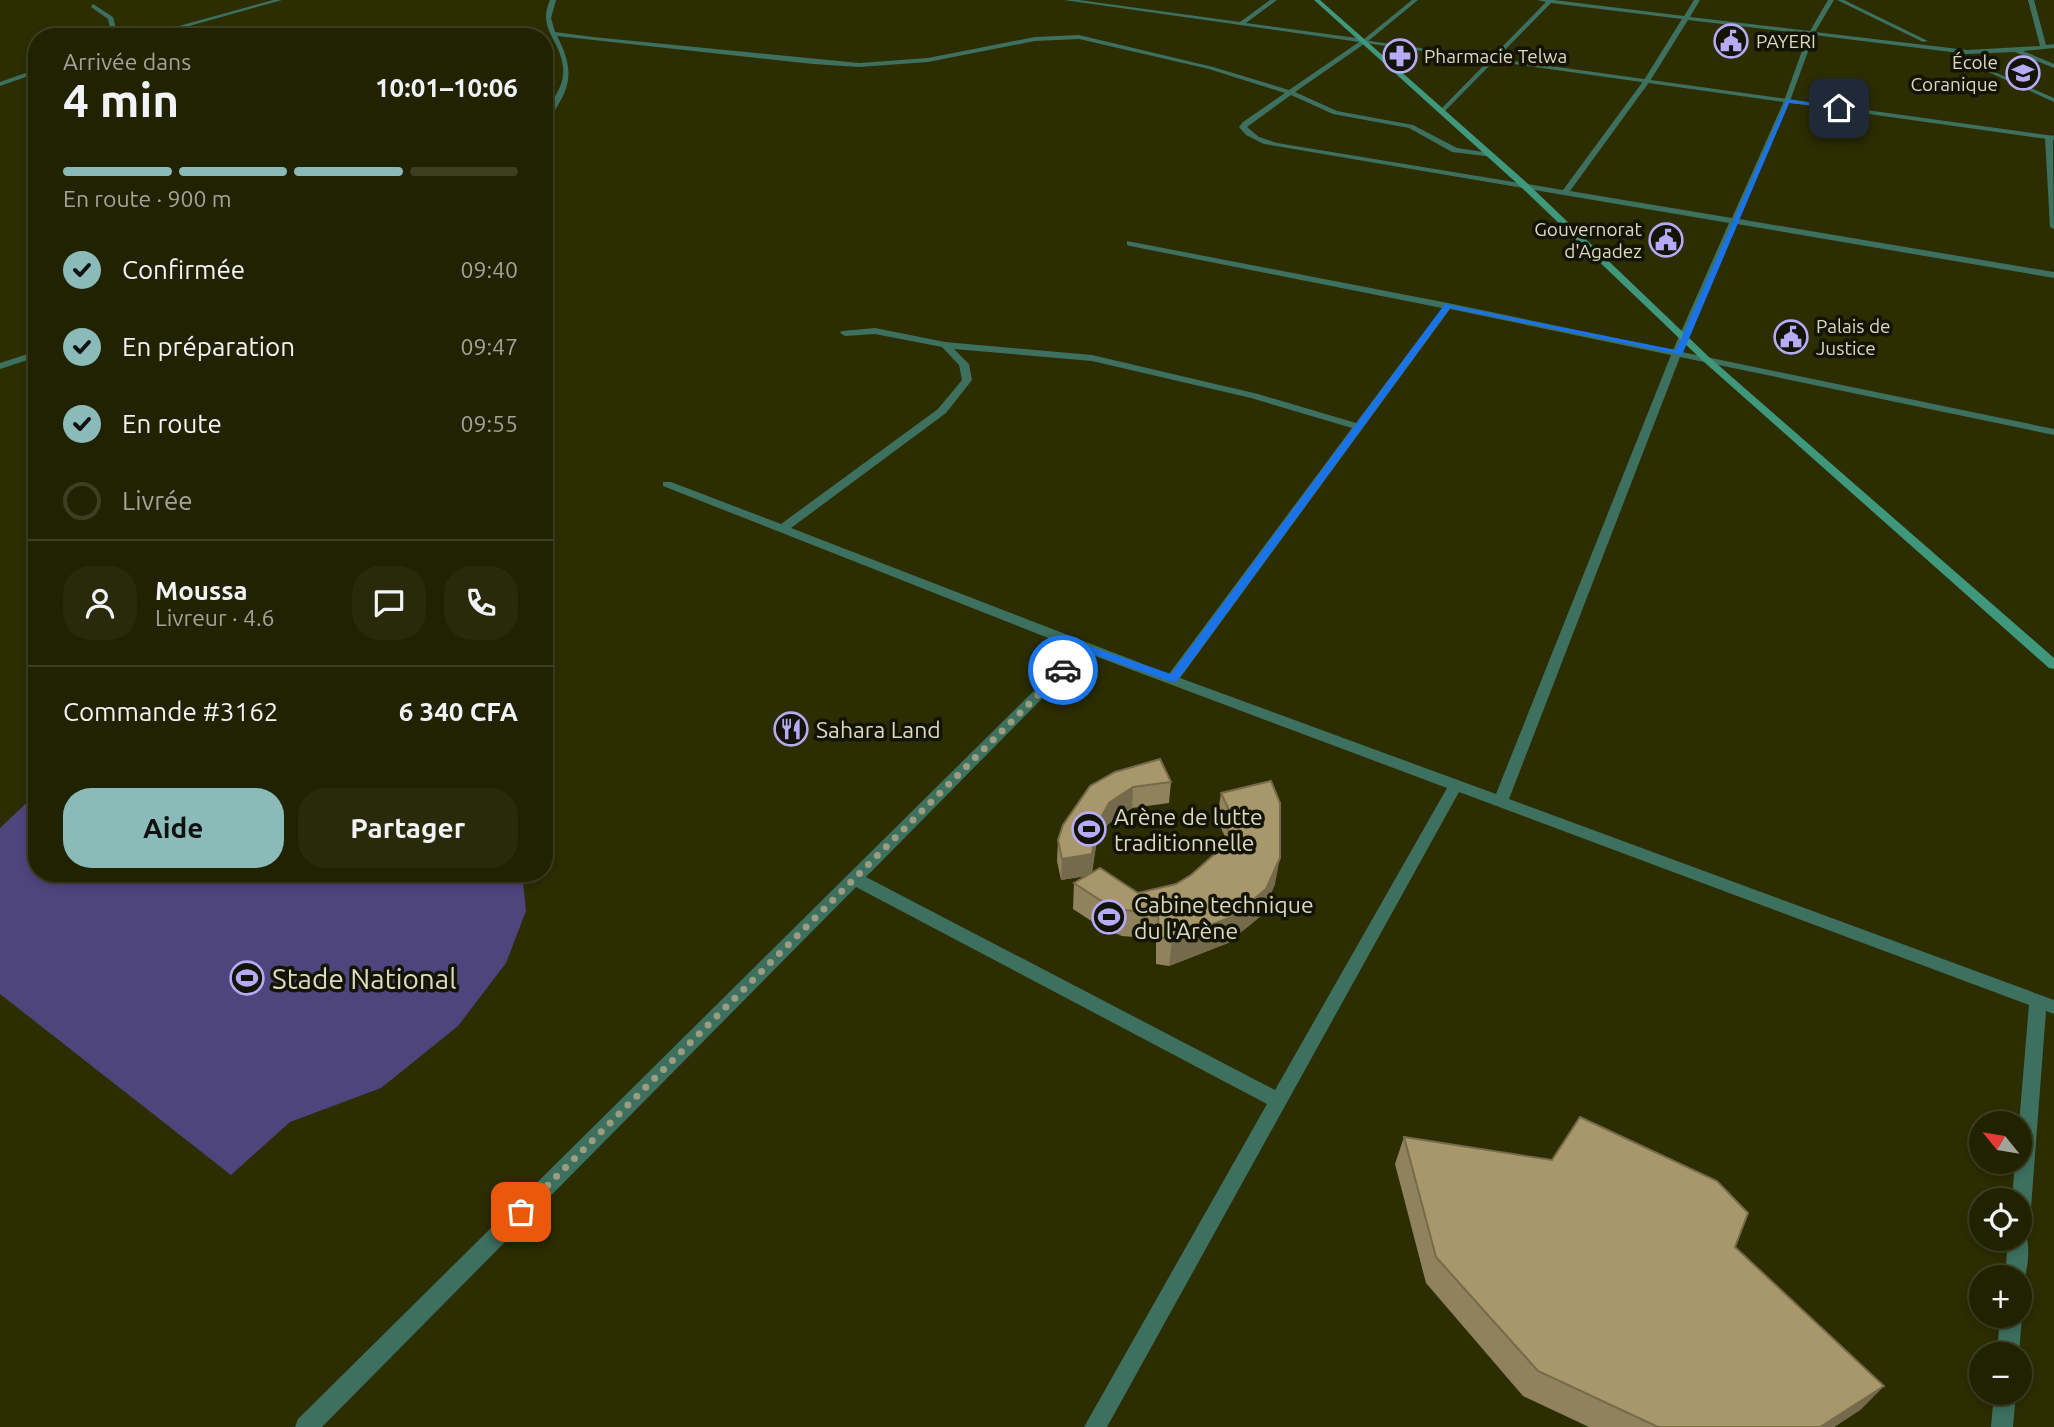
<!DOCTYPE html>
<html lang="fr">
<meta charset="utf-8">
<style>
:root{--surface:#212200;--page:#292a0a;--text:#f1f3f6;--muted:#a2a499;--line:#3e3f22;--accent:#8bbbb9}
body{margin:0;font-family:Ubuntu,sans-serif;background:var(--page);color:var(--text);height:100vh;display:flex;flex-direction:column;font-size:26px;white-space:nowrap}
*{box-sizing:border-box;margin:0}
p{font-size:23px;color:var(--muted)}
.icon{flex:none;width:38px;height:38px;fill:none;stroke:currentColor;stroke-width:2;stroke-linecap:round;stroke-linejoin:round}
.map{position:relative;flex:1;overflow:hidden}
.panel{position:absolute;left:28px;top:28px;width:525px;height:854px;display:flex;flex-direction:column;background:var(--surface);border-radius:28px;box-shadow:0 4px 10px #0003,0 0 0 2px var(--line)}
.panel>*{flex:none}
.needle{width:46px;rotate:300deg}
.buttons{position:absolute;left:1969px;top:1111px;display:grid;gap:14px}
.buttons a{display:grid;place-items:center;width:63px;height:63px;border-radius:50%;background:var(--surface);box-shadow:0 4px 10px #0003,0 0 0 2px var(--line);font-size:35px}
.pin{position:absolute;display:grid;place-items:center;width:60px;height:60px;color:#fff;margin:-30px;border-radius:14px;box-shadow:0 4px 10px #0006}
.courier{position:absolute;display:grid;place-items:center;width:70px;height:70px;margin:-35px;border:5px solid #1a73e8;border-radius:50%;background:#fff;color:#222;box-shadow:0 2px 9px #0007}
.head em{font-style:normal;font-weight:600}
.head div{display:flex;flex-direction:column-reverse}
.head{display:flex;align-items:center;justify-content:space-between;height:119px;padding:0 35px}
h1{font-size:46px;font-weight:600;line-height:52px}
.bar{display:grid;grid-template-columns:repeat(4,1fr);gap:10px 7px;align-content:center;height:84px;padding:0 35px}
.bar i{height:9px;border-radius:5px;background:var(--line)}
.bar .on{background:var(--accent)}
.bar p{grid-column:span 4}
.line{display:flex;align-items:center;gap:18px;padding:0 35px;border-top:2px solid var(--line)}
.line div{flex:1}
.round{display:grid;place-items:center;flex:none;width:74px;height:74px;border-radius:28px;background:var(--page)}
ol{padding:0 35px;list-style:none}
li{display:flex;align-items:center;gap:21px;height:77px}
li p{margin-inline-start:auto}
li .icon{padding:7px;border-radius:50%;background:var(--accent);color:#111;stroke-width:4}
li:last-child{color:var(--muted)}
li i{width:38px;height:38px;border:4px solid var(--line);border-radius:50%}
.cta{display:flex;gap:14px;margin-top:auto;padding:14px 35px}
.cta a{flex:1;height:80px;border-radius:28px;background:var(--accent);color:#111;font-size:28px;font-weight:600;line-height:80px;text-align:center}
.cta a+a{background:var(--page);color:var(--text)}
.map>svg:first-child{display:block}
.green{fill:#4f457d}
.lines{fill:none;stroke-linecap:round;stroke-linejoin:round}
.minor{fill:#3d705f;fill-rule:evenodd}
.tertiary{fill:#3d705f;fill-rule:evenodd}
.secondary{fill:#3f977c;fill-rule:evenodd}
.wall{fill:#90825c}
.shaded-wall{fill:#756a4b}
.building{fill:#a7976b;stroke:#756a4b;stroke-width:2}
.route{fill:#1a73e8}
.done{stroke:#9c9d7e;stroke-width:7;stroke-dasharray:0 12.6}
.labels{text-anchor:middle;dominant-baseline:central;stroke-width:7;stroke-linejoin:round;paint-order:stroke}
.far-poi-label{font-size:19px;fill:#d8dac2;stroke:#141404;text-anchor:start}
.poi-label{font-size:23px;fill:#d8dac2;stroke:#141404;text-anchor:start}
.near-poi-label{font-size:28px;fill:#d8dac2;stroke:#141404;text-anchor:start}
</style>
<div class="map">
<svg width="2054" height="1427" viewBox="0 0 2054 1427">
<rect width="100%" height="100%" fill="#2c2d00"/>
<path class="green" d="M37,793V873H522L526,911L506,963L458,1026L381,1088L290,1122L231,1175L0,994V828Z"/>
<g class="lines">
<g class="minor">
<path d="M273,0H282L150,37H139Z"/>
<path d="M550,0H556L551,18L555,32L593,37L859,63L928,58L1035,37L1079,35L1213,67L1289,90L1359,42L1064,0H1079L1240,22L1270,0H1277L1246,23L1364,39L1412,0H1418L1367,42L1295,92L1337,111L1413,125L1457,148L1490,153L1494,155L1493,157L1452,152L1409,128L1333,114L1291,95L1247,127L1259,137L1277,143L1563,190L1644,80L1682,19L1551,3L1444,112H1440V110L1546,2L1537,0H1554L1684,16L1694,0H1700L1690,17L1810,31L1828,0H1834L1815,32L1967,50L2040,46L2028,0H2034L2046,45L2054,44V48L2023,51L2054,64V68L2015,52L1967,54L1814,35L1790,101L1739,219L2054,272V278L1737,224L1682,352L2054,429V435L1680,357L1509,799L2054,1000V1014L2046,1011L2030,1221L2027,1228L2020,1230L2025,1232C2031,1246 2028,1272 2022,1285L2020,1286V1278H2005L2008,1239H2020V1200H2012L2015,1162H2020L2019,1124L2029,1005L1459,792L1107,1427H1084L1267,1104L856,887L322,1427H295L298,1419L1076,649L663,486V482H671L781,524L938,409L962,380L959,365L942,347L875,334L845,336L840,333L842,331L875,328L945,342L1092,355L1258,394L1356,423L1442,308L1130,246L1127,245V241L1448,303L1673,350L1729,223L1264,144L1246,135L1239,127L1243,122L1285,93L1209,69L1079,39L1035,41L928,62L859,67L813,64L557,36C570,61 574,80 558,105C554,112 550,118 544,123C544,104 566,91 563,67C560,39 537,29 550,0ZM1688,20L1808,34L1784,101L1732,218L1570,191L1650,81ZM1450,309L1671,355L1496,794L1180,678ZM954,349L1092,361L1251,398L1352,428L1169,674L791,528L946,413L972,380L969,364ZM1087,653L1447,788L1275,1090L866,877Z"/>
<path d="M1837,0H1844L1928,41L1923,42Z"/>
<path d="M93,4L113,17L118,37H112L108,19L91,7Z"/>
<path d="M1951,53L2054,98V102L1951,55Z"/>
<path d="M37,69V73L0,86V82Z"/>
<path d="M2054,135L2053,139L2054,229L2050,227L2045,138Z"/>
<path d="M37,351V357L0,369V363Z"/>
<path d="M2020,1311L2022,1316L2019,1354H1997L2000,1316H2020Z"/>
<path d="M1994,1393H2016L2013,1427H1991Z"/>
</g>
<path class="tertiary" d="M1363,40L2054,136V140L1365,43Z"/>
<path class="secondary" d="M1314,0H1320L1527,183L1709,357L2054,658V669L2049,668L1703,361L1521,187Z"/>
</g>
<g class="wall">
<path d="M1171,782L1169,803L1132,808L1108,824L1096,846L1092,873L1138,893L1176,884L1191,875L1225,844L1226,839L1217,819L1221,793L1275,884L1262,915L1228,943L1169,966L1156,964V939L1122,936L1099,926L1073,909L1074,883L1086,876L1061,880L1057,861L1058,840L1090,786Z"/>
<path d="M1404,1137L1735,1247L1884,1386L1860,1410L1834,1427H1589L1523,1396L1426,1283L1395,1164Z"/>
</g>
<g class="shaded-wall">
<path d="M1133,787L1132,808L1108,824L1096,846L1091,875L1061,880L1062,859L1097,825L1109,803Z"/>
<path d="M1280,858L1275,884L1262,915L1228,943L1169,966L1172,939Z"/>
<path d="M1884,1386L1860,1410L1834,1427H1820Z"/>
</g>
<g class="building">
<path d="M1160,759L1171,782L1133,787L1109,803L1097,825L1092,854L1062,859L1058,840L1063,825L1090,786L1115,772Z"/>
<path d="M1271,781L1280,803V858L1266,889L1232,917L1172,939L1159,937L1158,913L1124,910L1100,900L1074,883L1100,868L1138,893L1176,884L1191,875L1227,843L1230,812L1221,793Z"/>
<path d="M1580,1117L1717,1181L1748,1213L1735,1247L1884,1386L1820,1427H1658L1538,1371L1436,1257L1404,1137L1552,1160Z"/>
</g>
<path class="route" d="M1787,99L1842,108L1789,103L1682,355L1450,308L1177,681H1169L1087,652L1067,672H1059V667L1085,645L1171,674L1445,304L1676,350Z"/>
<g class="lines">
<path class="done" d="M521,1212L1063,670"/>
</g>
<defs>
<symbol id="civic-ring" viewBox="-11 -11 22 22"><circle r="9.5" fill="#141404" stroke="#b7abf8" stroke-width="1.5"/><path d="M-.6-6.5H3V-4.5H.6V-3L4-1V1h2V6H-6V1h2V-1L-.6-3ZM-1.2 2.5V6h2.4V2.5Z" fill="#b7abf8"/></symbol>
<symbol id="pharmacy-ring" viewBox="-11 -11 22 22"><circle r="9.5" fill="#141404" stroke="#b7abf8" stroke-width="1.5"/><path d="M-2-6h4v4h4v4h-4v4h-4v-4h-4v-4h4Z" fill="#b7abf8"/></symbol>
<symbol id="school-ring" viewBox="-11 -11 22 22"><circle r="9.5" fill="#141404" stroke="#b7abf8" stroke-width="1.5"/><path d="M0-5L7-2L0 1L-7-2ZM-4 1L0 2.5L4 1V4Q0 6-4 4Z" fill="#b7abf8"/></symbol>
<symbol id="restaurant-ring" viewBox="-11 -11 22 22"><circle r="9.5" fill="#141404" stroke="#b7abf8" stroke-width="1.5"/><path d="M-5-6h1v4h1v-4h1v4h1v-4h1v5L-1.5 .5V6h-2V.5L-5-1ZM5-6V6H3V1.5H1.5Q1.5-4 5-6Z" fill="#b7abf8"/></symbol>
<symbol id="stadium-ring" viewBox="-11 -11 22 22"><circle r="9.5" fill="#141404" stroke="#b7abf8" stroke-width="1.5"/><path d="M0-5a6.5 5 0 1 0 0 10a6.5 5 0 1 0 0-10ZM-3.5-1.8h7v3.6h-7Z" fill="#b7abf8"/></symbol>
</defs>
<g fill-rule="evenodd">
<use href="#civic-ring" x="1712" y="22" width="38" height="38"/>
<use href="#pharmacy-ring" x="1381" y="37" width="38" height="38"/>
<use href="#school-ring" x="2004" y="54" width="38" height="38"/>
<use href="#civic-ring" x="1647" y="221" width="38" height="38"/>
<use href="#civic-ring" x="1772" y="318" width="38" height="38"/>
<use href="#restaurant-ring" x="772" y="710" width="38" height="38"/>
<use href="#stadium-ring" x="1070" y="810" width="38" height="38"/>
<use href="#stadium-ring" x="1090" y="898" width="38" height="38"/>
<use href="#stadium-ring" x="228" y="959" width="38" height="38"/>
</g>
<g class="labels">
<g class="far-poi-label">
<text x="1756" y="41">PAYERI</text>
<text x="1424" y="56">Pharmacie Telwa</text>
<text x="1998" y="62" text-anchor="end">École<tspan x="1998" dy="22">Coranique</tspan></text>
<text x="1642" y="229" text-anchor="end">Gouvernorat<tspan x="1642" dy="22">d'Agadez</tspan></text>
<text x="1816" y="326">Palais de<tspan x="1816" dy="22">Justice</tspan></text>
</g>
<g class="poi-label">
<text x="816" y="729">Sahara Land</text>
<text x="1114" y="816">Arène de lutte<tspan x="1114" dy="26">traditionnelle</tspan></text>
<text x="1134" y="904">Cabine technique<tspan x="1134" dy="26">du l'Arène</tspan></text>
</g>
<g class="near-poi-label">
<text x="272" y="978">Stade National</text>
</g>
</g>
</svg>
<div class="buttons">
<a><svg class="needle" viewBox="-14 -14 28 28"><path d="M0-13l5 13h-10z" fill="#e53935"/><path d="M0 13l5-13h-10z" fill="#a2a499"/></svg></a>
<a><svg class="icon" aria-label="locate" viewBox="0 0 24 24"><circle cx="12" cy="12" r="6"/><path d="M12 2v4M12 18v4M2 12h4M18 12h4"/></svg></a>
<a>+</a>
<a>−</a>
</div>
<div class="pin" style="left:521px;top:1212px;background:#ea580c"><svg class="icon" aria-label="bag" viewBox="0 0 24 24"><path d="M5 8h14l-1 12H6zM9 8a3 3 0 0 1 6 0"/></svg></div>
<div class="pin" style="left:1839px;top:108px;background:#1f2937"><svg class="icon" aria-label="home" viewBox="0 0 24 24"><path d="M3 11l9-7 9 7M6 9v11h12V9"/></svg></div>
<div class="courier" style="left:1063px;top:670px"><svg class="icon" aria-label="car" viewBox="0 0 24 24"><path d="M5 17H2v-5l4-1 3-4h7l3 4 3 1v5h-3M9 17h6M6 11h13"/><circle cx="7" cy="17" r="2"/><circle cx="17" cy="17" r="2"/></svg></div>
<section class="panel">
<div class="head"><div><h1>4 min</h1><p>Arrivée dans</p></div><em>10:01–10:06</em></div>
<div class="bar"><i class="on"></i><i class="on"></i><i class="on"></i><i></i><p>En route · 900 m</p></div>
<ol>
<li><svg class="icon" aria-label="check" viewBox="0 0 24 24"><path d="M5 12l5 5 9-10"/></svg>Confirmée<p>09:40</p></li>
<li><svg class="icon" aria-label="check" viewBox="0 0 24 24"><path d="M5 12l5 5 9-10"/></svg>En préparation<p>09:47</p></li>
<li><svg class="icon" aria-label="check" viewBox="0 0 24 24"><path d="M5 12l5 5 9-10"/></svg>En route<p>09:55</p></li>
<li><i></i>Livrée</li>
</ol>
<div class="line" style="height:126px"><a class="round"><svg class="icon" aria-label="person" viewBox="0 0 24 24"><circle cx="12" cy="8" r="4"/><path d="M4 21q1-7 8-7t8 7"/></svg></a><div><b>Moussa</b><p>Livreur · 4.6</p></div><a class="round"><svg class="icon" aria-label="chat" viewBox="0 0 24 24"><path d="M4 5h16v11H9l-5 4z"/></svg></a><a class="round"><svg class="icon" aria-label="phone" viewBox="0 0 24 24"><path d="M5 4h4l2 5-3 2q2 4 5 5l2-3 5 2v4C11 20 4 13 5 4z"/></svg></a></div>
<div class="line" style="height:91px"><div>Commande #3162</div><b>6 340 CFA</b></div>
<div class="cta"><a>Aide</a><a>Partager</a></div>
</section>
</div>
